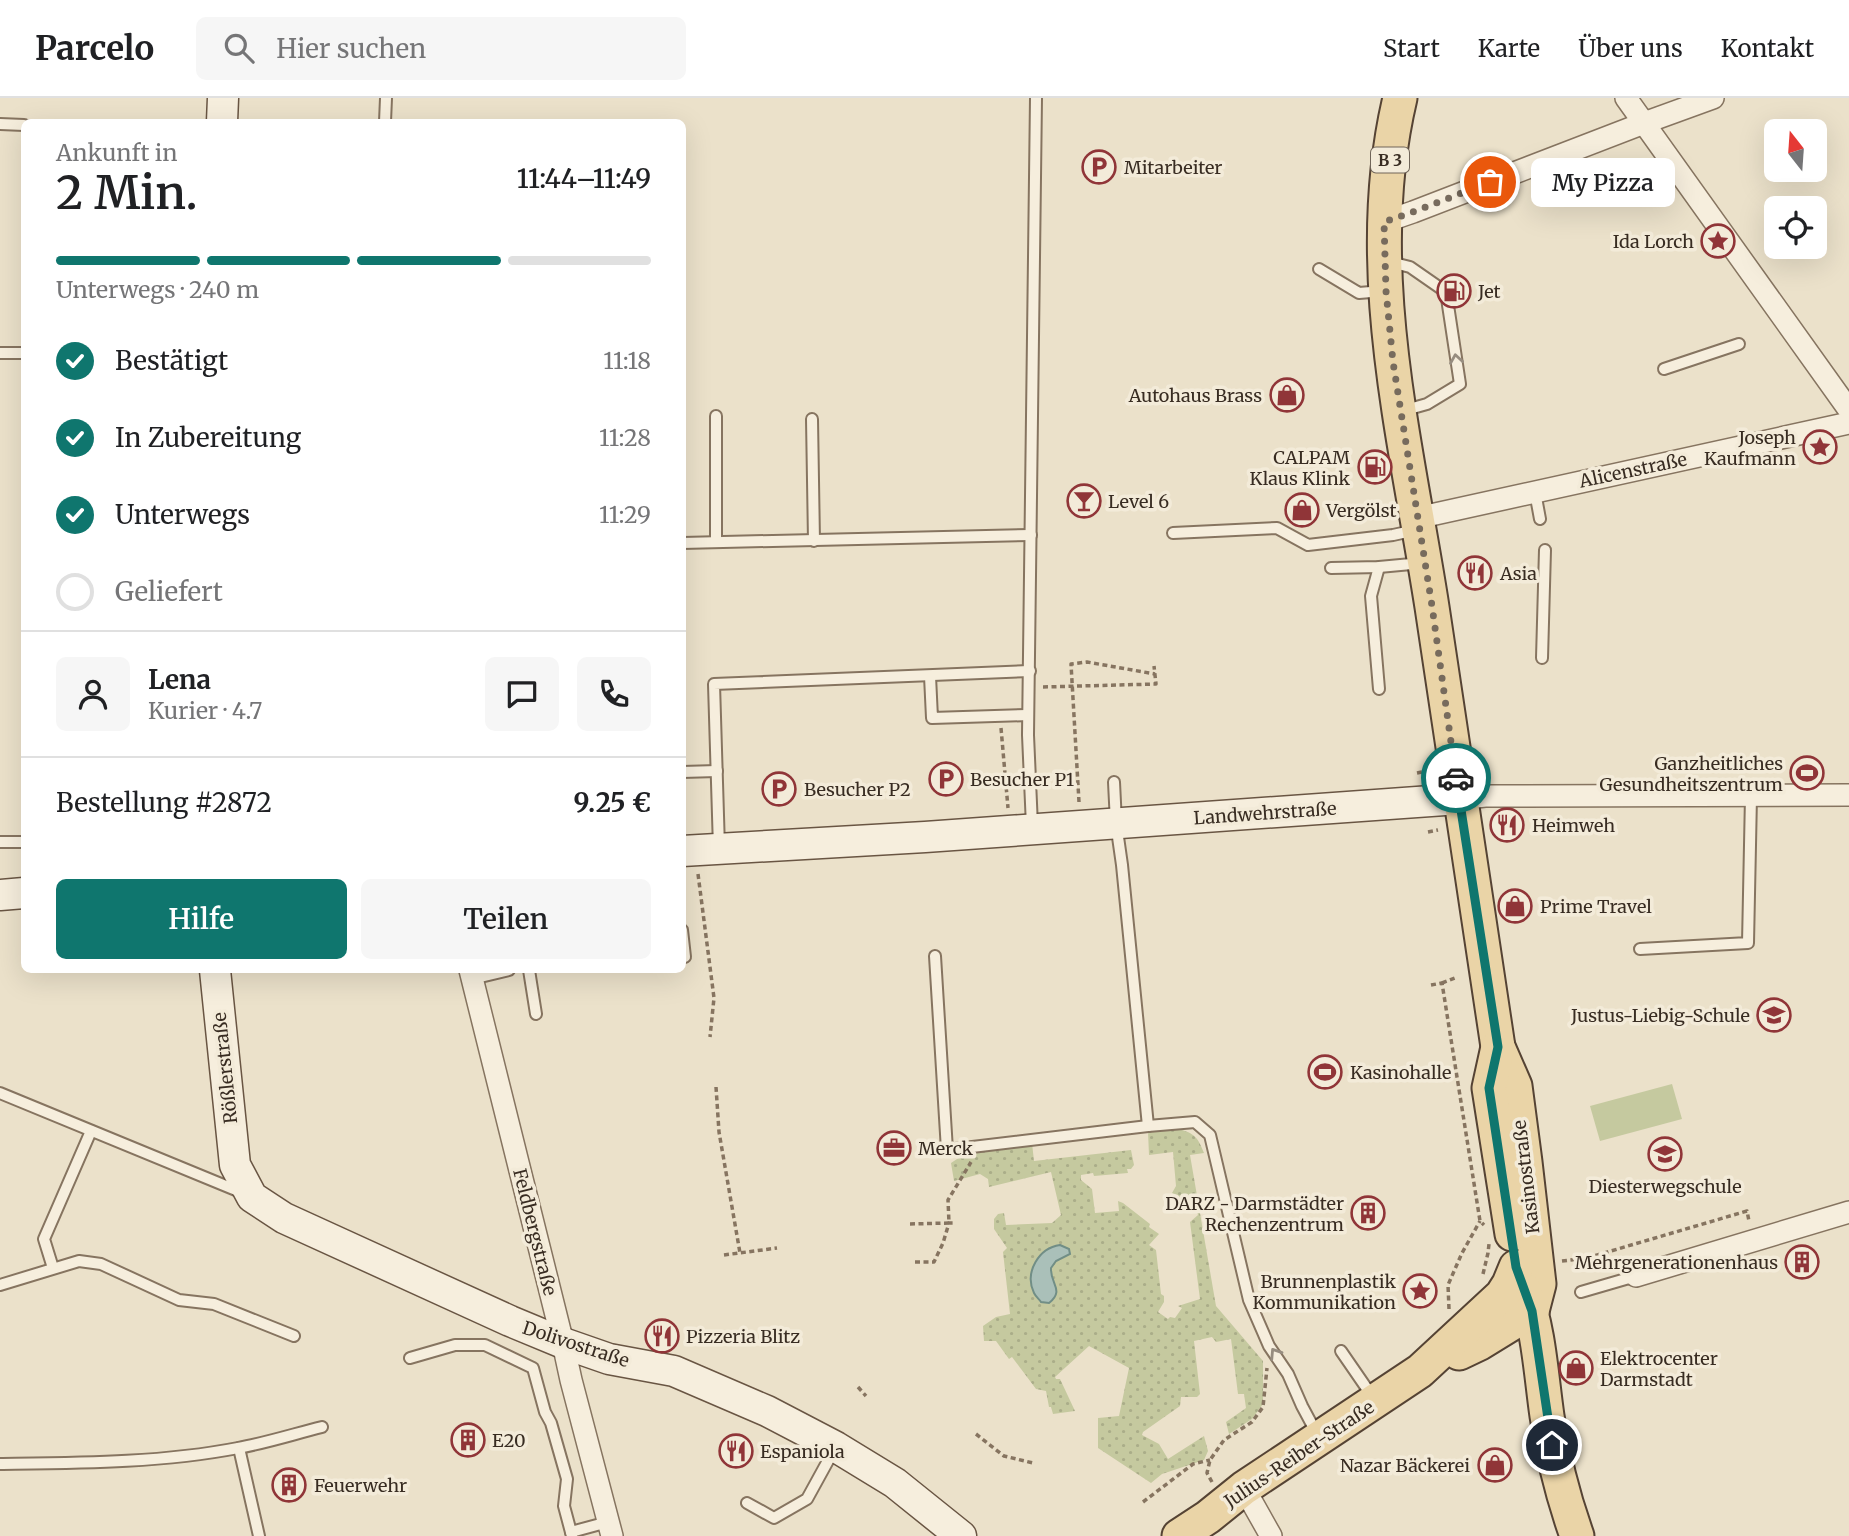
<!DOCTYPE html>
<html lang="de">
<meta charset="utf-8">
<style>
:root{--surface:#fff;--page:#f6f6f6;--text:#202124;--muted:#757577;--line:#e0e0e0;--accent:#0f766e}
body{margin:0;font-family:Merriweather,serif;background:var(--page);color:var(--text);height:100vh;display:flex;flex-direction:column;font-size:26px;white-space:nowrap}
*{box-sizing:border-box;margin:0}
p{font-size:23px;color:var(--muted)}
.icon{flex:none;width:38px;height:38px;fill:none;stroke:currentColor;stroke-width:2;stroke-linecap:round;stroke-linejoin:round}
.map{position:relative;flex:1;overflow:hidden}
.side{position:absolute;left:21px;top:21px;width:665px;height:854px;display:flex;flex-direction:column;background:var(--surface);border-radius:10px;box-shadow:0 7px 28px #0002}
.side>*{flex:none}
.needle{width:46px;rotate:343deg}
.fabs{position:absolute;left:1764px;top:21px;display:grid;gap:14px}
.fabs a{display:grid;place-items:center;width:63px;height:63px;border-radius:10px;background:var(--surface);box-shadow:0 7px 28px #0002;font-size:35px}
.pin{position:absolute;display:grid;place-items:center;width:60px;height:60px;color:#fff;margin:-30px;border:4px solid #fff;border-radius:50%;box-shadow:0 2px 7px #0007}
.courier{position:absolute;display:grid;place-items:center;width:70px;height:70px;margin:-35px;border:5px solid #0f766e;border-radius:50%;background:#fff;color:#222;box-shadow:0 2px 9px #0007}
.bubble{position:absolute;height:49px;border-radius:10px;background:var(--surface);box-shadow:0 7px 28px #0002;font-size:23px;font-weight:600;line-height:49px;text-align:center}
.head em{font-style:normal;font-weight:600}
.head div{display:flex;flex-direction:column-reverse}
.head{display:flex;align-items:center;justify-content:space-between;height:119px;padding:0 35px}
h1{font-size:46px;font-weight:600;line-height:52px}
.bar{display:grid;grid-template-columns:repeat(4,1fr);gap:10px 7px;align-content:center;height:84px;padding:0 35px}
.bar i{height:9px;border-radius:5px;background:var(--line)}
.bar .current{background:var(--accent)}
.bar p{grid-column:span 4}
.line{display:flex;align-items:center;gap:18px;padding:0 35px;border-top:2px solid var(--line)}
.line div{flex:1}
.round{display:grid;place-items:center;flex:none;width:74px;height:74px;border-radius:10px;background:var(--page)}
ol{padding:0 35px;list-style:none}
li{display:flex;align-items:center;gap:21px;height:77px}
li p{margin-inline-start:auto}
li .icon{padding:7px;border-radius:50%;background:var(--accent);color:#fff;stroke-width:4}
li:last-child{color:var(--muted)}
li i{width:38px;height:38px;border:4px solid var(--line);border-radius:50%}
.button{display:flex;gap:14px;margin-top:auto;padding:14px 35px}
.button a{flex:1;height:80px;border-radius:10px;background:var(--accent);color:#fff;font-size:28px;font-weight:600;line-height:80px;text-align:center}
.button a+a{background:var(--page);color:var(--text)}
header{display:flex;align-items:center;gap:42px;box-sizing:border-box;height:98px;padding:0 35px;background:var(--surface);border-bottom:2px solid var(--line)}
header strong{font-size:33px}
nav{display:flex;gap:38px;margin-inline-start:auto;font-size:24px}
.search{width:490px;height:63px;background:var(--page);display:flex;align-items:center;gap:18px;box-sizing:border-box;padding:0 24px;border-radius:10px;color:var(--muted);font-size:26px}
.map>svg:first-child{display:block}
.grass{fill:#c5c99f}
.park{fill:url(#park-dots)}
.water{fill:#aac0b9;stroke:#718e86;stroke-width:2}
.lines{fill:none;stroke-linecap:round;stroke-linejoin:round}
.lane-casing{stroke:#867460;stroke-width:14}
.street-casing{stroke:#867460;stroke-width:24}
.secondary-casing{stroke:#695543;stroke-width:33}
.primary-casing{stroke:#554334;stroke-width:37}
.path{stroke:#867460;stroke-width:3.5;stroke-dasharray:5 3.5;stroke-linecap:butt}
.lane{stroke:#f6eedd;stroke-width:10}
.street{stroke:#f6eedd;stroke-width:21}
.secondary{stroke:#f6eedd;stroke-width:30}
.primary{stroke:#ead4a7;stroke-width:33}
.oneway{stroke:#978d80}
.done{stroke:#776b5d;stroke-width:7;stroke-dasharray:0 12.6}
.route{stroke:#0f766e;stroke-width:9}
.labels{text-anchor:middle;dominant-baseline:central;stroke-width:7;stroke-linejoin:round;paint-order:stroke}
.shield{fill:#f3ebd9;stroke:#706559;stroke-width:2}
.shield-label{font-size:16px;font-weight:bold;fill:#382c22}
.poi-label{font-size:18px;fill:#382c22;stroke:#f3ebd9;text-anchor:start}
.street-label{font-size:18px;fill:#382c22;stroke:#f3ebd9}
</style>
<header>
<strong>Parcelo</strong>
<div class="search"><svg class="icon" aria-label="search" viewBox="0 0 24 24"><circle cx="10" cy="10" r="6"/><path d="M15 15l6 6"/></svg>Hier suchen</div>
<nav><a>Start</a><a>Karte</a><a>Über uns</a><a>Kontakt</a></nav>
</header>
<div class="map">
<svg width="1849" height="1438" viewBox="0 0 1849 1438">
<defs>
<pattern id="park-dots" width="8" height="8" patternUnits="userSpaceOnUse" patternTransform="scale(1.75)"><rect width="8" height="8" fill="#c5c99f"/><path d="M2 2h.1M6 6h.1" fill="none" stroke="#aaad89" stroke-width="1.8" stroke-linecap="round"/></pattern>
</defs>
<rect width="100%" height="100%" fill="#ebe1ca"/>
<path class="grass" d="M1672,986L1682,1021L1600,1043L1590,1008Z"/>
<path class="park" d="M1178,1031C1195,1035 1198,1040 1204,1055L1190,1057L1216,1208L1263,1263V1306L1252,1321L1229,1336L1226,1324L1246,1310L1244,1296H1238L1231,1241L1216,1244L1212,1239L1194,1243L1200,1296L1197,1299H1181L1180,1308L1143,1334L1142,1337L1159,1346L1168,1361L1204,1338L1208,1353L1204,1362L1162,1376L1151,1385L1098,1350V1320L1119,1318L1129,1270L1089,1248L1055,1279L1056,1281H1060L1075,1313L1053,1316L1051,1309H1049L1046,1293L1036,1291L1012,1259L1009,1261L996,1243H984L983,1228L996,1219L1010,1216L1003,1154L1007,1150L994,1131V1121L998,1116L1004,1115L1006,1127L1052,1125L1061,1117L1051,1074L989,1089L988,1081L980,1076L954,1083L951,1065L972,1051L1032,1045L1034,1063L1131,1052L1134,1067L1131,1071H1127L1128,1075L1094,1078L1093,1075L1081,1077V1082L1092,1091L1095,1115L1119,1113L1118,1103L1123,1105L1150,1126L1149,1129L1159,1136L1149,1147L1156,1152L1161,1196L1164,1198V1204L1158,1214L1168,1221L1170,1219L1175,1220L1182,1210L1178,1208L1200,1201L1190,1124L1198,1117L1197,1114L1172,1095L1176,1088L1173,1054L1149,1057L1148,1034Z"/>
<path class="water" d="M1060,1147L1069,1151L1070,1156L1056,1163L1051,1170C1050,1186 1065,1192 1049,1205L1041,1204C1039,1201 1036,1199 1034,1195C1024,1174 1039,1150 1060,1147Z"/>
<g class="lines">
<defs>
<g id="lane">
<path d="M385,24L386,0"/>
<path d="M0,26L24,27"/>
<path d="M1390,164L1410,169L1446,194L1460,286L1427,306L1402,313"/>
<path d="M1319,171L1359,195L1383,193"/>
<path d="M0,255H24"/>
<path d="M1664,271L1739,246"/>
<path d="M716,318V444"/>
<path d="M812,321L814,443"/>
<path d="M1535,394L1540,421"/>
<path d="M1173,435L1277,430L1308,447L1393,437L1416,432"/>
<path d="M682,445L1031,437"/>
<path d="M1331,470L1379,469L1422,465"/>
<path d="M1542,560L1545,452"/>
<path d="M930,578L932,620L1028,617"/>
<path d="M1379,591L1371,498L1379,469"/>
<path d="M682,674L717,673"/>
<path d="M1114,684L1116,725L1122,767L1148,1028"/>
<path d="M1032,728L1028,637L1036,0"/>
<path d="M0,744H24"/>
<path d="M719,750L714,586L1030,573"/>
<path d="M682,832L685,859"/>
<path d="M1640,851L1748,845L1751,698"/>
<path d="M935,858L947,1052L1148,1028L1195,1024L1210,1037L1249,1202L1269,1248L1288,1276L1302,1308L1317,1336"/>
<path d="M529,872L536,916"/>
<path d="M472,881L509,872"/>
<path d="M0,995L243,1095"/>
<path d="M53,1170L44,1141L91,1033"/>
<path d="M0,1187L79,1163L101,1166L179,1202L214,1206L294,1238"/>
<path d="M1581,1194L1636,1178"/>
<path d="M1341,1253L1372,1298"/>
<path d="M410,1260L455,1247H485L533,1270L545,1314L551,1325L567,1381L564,1408L572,1438"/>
<path d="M239,1350L259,1438"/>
<path d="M0,1366C79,1365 160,1365 238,1350C266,1345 294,1336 322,1329"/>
<path d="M747,1405L774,1420L807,1401L835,1350"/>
<path d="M571,1434L608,1424"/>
</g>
<g id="street">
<path d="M1626,0L1849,312"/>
<path d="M1384,124L1413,114L1644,25L1713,0"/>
<path d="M1417,420L1849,325"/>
<path d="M1459,701L1485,698L1849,697"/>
<path d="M470,872L563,1245L571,1282L612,1438"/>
<path d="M1636,1178L1849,1114"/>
<path d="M1244,1390L1271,1438"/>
</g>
<g id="secondary">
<path d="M222,24L223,0"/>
<path d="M682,753L925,739L1459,701"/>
<path d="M0,797L24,795"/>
<path d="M215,872L235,1067L252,1099L284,1120L510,1223L563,1245L609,1261L674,1273L767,1313L836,1349L895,1385L961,1438"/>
</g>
<g id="primary">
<path d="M1400,0C1360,168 1406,342 1432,509C1454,655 1475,802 1498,949L1515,988L1525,1064L1539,1186L1532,1213"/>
<path d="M1498,949L1489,990L1512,1136"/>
<path d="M1524,1192C1539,1232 1541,1276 1547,1318C1553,1359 1563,1399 1577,1438"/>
<path d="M1459,1255L1480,1245L1532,1213"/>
<path d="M1179,1438L1208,1419L1244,1390L1420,1273L1502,1197L1509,1186L1516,1169"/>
</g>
</defs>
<use href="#lane" class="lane-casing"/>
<use href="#street" class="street-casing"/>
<use href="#secondary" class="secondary-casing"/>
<use href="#primary" class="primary-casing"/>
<g class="path">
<path d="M1043,589L1156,586L1154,568"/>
<path d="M1001,630L1008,710"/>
<path d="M1417,675L1432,672"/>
<path d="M1079,704L1071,566L1087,564L1155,576"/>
<path d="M1428,734L1438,732"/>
<path d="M698,776L714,900L710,939"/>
<path d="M1442,885L1455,880"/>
<path d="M1431,887L1442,885L1480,1123L1484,1127"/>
<path d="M716,989L719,1034L740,1155"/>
<path d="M910,1126L949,1125L948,1102L971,1064"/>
<path d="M724,1157L777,1150"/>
<path d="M1562,1163L1587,1160L1747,1113L1749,1123"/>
<path d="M915,1164H934L943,1145L949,1125H955"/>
<path d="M1483,1176L1488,1155L1489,1146"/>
<path d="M1449,1211L1448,1187L1462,1155L1480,1123"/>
<path d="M858,1289L866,1298"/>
<path d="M976,1336L1004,1358L1033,1365"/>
<path d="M1212,1384L1207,1375L1210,1362L1224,1342L1252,1324L1263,1309L1267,1270"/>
<path d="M1143,1404L1193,1366L1210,1362"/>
</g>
<use href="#lane" class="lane"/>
<use href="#street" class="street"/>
<use href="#secondary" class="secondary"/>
<use href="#primary" class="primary"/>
</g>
<defs><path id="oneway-chevron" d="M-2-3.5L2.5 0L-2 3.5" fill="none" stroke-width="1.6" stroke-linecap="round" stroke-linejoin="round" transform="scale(1.75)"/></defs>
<g class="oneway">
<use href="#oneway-chevron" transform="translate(1456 261) rotate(-99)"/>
<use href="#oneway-chevron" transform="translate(1275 1255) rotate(-123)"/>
</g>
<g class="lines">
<path class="done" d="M1456,680L1432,508L1393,264L1386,193L1384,124L1413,114L1490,84"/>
<path class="route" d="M1456,680L1498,949L1489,990L1516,1169L1532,1213L1552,1347"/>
</g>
<defs>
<symbol id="parking-ring" viewBox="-11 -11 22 22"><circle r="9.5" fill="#f3ebd9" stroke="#903538" stroke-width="1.5"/><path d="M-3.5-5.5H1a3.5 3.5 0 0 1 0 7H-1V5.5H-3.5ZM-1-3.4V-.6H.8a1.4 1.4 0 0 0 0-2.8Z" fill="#903538"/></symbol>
<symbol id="sight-ring" viewBox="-11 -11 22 22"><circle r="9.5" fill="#f3ebd9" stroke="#903538" stroke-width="1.5"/><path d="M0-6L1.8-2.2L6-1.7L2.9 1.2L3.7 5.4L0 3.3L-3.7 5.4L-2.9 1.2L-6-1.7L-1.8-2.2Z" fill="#903538"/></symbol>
<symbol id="fuel-ring" viewBox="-11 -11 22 22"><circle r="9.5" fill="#f3ebd9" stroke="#903538" stroke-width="1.5"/><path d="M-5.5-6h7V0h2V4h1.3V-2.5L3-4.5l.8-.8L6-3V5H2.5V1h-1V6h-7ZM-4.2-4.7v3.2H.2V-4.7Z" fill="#903538"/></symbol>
<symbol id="shop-ring" viewBox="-11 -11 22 22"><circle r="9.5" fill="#f3ebd9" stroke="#903538" stroke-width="1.5"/><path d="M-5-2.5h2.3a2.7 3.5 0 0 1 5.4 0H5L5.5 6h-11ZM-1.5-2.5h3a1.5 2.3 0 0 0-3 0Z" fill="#903538"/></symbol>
<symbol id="bar-ring" viewBox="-11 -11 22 22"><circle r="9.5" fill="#f3ebd9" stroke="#903538" stroke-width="1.5"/><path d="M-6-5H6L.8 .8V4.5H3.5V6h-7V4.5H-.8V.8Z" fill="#903538"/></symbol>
<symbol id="restaurant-ring" viewBox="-11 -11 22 22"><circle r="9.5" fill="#f3ebd9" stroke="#903538" stroke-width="1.5"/><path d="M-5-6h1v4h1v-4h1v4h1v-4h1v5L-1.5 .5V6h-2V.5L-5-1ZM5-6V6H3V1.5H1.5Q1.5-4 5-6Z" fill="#903538"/></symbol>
<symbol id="stadium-ring" viewBox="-11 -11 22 22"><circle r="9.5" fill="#f3ebd9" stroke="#903538" stroke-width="1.5"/><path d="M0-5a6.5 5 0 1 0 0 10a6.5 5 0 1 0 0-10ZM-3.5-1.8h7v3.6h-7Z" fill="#903538"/></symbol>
<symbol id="school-ring" viewBox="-11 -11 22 22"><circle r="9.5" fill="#f3ebd9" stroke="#903538" stroke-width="1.5"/><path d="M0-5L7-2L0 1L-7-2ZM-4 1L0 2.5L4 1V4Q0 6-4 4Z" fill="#903538"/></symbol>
<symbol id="office-ring" viewBox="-11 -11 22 22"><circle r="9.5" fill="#f3ebd9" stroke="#903538" stroke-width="1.5"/><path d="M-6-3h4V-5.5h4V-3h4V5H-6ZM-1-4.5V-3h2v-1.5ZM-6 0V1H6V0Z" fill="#903538"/></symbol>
<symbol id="building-ring" viewBox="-11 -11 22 22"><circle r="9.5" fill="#f3ebd9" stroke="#903538" stroke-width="1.5"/><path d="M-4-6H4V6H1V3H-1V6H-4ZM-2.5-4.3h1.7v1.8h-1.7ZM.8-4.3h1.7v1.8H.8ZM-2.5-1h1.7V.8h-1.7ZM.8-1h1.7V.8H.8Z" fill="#903538"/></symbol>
</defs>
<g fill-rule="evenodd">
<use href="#parking-ring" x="1080" y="50" width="38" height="38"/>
<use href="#sight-ring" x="1699" y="124" width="38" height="38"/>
<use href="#fuel-ring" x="1435" y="174" width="38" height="38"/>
<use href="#shop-ring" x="1268" y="278" width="38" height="38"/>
<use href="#sight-ring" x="1801" y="330" width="38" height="38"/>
<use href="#fuel-ring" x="1356" y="350" width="38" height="38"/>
<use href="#bar-ring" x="1065" y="384" width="38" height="38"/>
<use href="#shop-ring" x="1283" y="393" width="38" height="38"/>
<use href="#restaurant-ring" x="1456" y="456" width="38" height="38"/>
<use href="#stadium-ring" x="1788" y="656" width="38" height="38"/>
<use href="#parking-ring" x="927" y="662" width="38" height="38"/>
<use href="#parking-ring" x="760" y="672" width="38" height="38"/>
<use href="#restaurant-ring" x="1488" y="708" width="38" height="38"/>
<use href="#shop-ring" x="1496" y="789" width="38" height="38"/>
<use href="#school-ring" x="1755" y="898" width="38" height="38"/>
<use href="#stadium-ring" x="1306" y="955" width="38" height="38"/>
<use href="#office-ring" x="875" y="1031" width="38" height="38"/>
<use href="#school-ring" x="1646" y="1037" width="38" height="38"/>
<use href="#building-ring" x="1349" y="1096" width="38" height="38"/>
<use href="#building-ring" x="1783" y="1145" width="38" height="38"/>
<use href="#sight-ring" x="1401" y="1174" width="38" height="38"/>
<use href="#restaurant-ring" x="643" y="1219" width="38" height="38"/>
<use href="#shop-ring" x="1557" y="1251" width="38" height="38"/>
<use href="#building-ring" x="449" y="1323" width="38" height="38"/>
<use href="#restaurant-ring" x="717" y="1334" width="38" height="38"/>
<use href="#shop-ring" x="1476" y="1348" width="38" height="38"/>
<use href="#building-ring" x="270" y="1368" width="38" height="38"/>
</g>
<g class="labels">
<rect class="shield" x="1371" y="49.5" width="38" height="25" rx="5"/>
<g class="shield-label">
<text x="1390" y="62">B 3</text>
</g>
<g class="poi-label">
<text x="1124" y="69">Mitarbeiter</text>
<text x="1694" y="143" text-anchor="end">Ida Lorch</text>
<text x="1478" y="193">Jet</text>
<text x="1262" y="297" text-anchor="end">Autohaus Brass</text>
<text x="1796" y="339" text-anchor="end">Joseph<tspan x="1796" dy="21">Kaufmann</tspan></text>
<text x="1350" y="359" text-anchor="end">CALPAM<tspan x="1350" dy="21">Klaus Klink</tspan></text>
<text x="1108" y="403">Level 6</text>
<text x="1326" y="412">Vergölst</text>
<text x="1500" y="475">Asia</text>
<text x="1783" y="665" text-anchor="end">Ganzheitliches<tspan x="1783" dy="21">Gesundheitszentrum</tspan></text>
<text x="970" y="681">Besucher P1</text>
<text x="804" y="691">Besucher P2</text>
<text x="1532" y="727">Heimweh</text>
<text x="1540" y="808">Prime Travel</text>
<text x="1750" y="917" text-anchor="end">Justus-Liebig-Schule</text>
<text x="1350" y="974">Kasinohalle</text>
<text x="918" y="1050">Merck</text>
<text x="1665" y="1088" text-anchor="middle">Diesterwegschule</text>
<text x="1344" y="1105" text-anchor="end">DARZ - Darmstädter<tspan x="1344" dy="21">Rechenzentrum</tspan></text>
<text x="1778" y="1164" text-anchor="end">Mehrgenerationenhaus</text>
<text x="1396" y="1183" text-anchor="end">Brunnenplastik<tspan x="1396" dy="21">Kommunikation</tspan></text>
<text x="686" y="1238">Pizzeria Blitz</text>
<text x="1600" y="1260">Elektrocenter<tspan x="1600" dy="21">Darmstadt</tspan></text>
<text x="492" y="1342">E20</text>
<text x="760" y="1353">Espaniola</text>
<text x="1470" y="1367" text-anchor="end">Nazar Bäckerei</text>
<text x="314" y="1387">Feuerwehr</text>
</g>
<g class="street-label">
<text transform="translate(1633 372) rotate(-12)">Alicenstraße</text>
<text transform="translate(1265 715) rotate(-4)">Landwehrstraße</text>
<text transform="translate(225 970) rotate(-96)">Rößlerstraße</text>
<text transform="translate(1526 1079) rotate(-97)">Kasinostraße</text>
<text transform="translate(535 1134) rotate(76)">Feldbergstraße</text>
<text transform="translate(576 1246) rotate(18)">Dolivostraße</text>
<text transform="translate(1299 1356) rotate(-34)">Julius-Reiber-Straße</text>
</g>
</g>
</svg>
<div class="fabs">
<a><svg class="needle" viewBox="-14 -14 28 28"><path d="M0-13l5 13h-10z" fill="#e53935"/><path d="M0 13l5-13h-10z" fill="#757577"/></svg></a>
<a><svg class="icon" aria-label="locate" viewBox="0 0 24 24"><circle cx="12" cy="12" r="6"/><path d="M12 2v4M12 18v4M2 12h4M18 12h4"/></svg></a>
</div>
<div class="pin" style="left:1490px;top:84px;background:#ea580c"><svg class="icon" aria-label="bag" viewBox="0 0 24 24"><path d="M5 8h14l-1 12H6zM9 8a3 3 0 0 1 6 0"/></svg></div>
<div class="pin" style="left:1552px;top:1347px;background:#1f2937"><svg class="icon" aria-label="home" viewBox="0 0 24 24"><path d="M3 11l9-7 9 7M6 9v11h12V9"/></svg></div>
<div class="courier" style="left:1456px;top:680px"><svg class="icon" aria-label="car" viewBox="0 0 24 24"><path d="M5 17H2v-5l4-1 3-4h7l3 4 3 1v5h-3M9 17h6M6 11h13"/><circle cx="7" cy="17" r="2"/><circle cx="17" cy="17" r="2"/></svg></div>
<div class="bubble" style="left:1531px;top:60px;width:144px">My Pizza</div>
<section class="side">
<div class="head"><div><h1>2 Min.</h1><p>Ankunft in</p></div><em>11:44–11:49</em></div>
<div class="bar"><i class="current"></i><i class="current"></i><i class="current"></i><i></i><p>Unterwegs · 240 m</p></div>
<ol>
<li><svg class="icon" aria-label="check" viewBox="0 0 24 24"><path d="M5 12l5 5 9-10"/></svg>Bestätigt<p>11:18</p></li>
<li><svg class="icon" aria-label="check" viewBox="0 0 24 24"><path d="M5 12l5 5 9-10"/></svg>In Zubereitung<p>11:28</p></li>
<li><svg class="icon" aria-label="check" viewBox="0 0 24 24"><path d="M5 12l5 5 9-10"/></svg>Unterwegs<p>11:29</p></li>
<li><i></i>Geliefert</li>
</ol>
<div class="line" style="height:126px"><a class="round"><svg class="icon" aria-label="person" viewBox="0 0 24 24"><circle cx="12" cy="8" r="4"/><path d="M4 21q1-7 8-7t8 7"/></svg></a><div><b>Lena</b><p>Kurier · 4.7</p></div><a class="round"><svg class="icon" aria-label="chat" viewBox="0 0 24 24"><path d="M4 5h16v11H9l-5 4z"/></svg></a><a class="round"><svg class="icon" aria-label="phone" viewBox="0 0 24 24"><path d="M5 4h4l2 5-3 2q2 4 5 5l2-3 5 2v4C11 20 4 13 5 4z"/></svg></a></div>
<div class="line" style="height:91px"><div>Bestellung #2872</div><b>9.25 €</b></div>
<div class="button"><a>Hilfe</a><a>Teilen</a></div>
</section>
</div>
